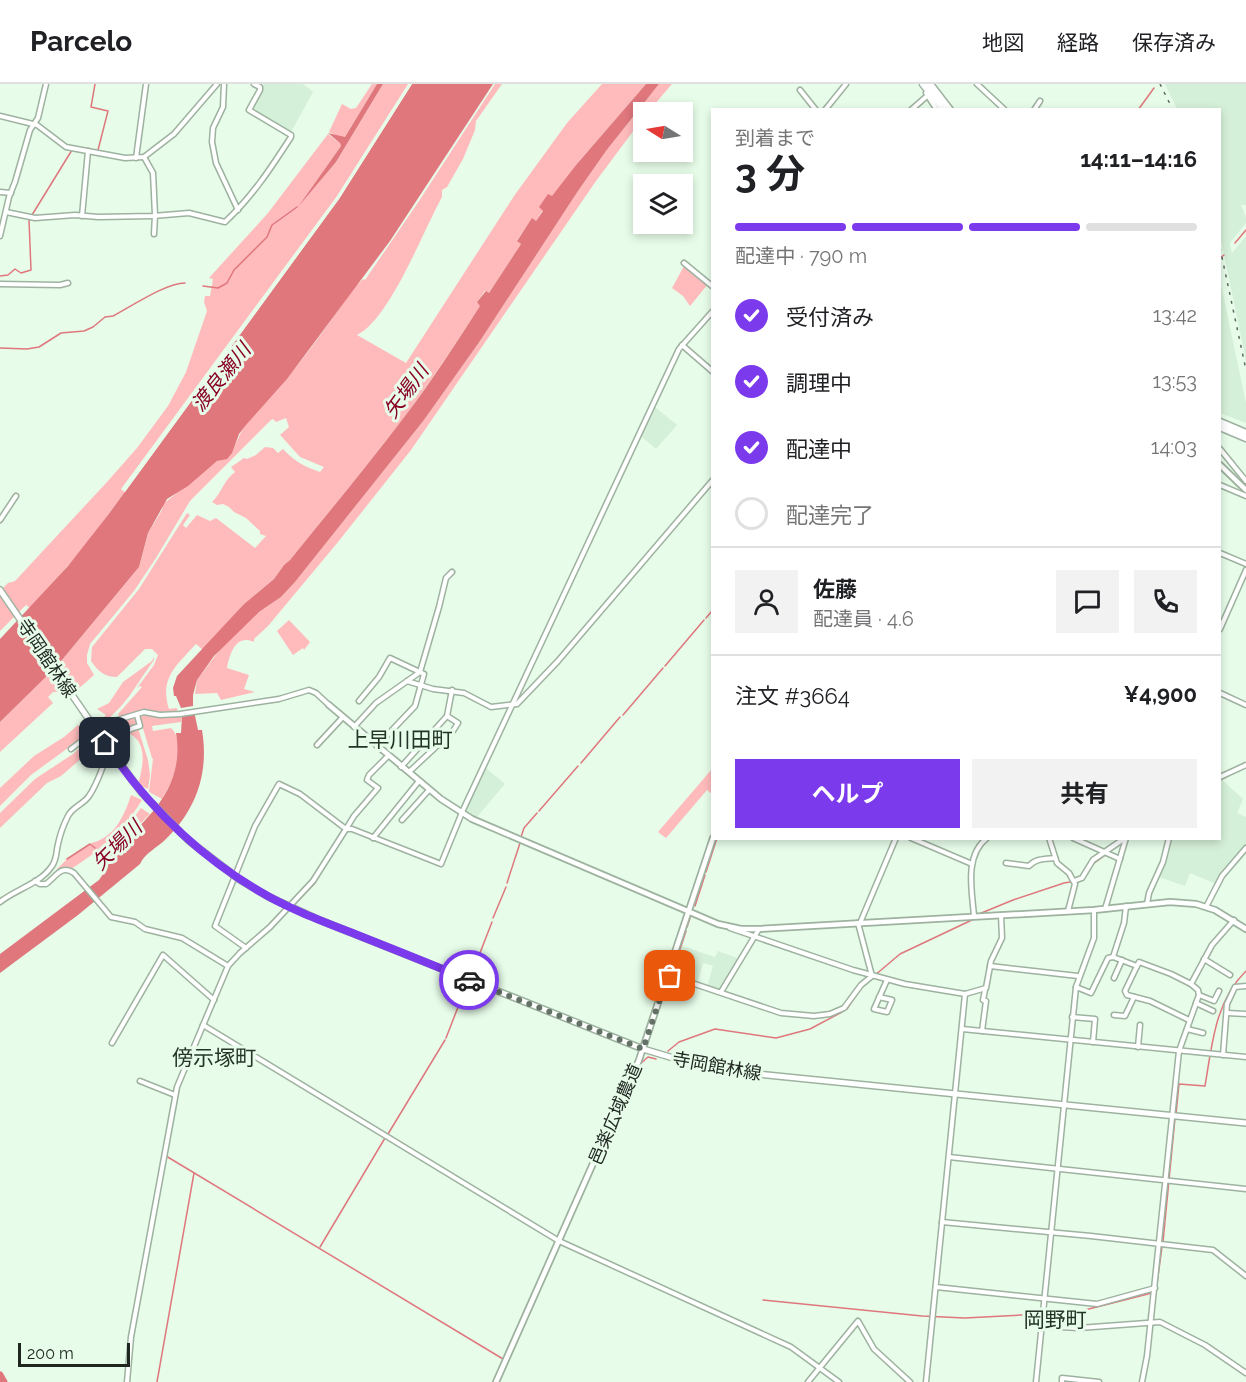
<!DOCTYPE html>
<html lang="ja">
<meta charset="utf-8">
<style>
:root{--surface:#fff;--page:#f2f2f2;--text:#202124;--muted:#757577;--line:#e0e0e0;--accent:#7c3aed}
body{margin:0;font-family:Raleway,"Noto Sans JP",sans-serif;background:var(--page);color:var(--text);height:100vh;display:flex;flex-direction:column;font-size:22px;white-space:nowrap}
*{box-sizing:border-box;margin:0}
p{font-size:20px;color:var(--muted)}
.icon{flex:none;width:33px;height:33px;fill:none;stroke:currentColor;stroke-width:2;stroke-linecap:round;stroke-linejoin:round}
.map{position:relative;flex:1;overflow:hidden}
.drawer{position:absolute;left:711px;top:24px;width:510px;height:732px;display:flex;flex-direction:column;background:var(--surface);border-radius:0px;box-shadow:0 3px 9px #0003}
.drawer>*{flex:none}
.needle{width:39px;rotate:281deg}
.tools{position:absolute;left:633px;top:18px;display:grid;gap:12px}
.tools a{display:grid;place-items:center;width:60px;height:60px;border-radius:0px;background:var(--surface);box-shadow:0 3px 9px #0003;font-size:30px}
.scale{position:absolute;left:18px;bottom:15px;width:112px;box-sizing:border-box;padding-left:6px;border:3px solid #1e261f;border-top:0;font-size:16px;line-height:21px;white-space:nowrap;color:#1e261f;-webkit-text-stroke:4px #e7fce9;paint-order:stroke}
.pin{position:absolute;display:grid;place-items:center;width:51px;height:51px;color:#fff;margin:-26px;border-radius:12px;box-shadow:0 3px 9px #0006}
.courier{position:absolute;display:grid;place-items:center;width:60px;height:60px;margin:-30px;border:4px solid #7c3aed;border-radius:50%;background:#fff;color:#222;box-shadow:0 2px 8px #0007}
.overview em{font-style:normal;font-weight:700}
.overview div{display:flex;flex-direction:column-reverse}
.overview{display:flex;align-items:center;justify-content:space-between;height:102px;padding:0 24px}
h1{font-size:39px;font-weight:700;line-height:45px}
.bar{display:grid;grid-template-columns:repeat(4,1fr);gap:9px 6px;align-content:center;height:72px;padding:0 24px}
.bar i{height:8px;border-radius:4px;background:var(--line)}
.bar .selected{background:var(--accent)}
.bar p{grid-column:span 4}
.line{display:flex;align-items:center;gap:15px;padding:0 24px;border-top:2px solid var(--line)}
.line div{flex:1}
.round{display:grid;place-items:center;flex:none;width:63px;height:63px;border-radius:0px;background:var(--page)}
ol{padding:0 24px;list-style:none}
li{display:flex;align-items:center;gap:18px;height:66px}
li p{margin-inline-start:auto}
li .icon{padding:6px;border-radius:50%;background:var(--accent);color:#fff;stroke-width:4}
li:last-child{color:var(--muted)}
li i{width:33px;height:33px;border:3px solid var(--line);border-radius:50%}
.cta{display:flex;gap:12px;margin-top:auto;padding:12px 24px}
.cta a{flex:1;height:69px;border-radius:0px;background:var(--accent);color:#fff;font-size:24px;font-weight:700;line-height:69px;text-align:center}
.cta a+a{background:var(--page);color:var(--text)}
header{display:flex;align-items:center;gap:36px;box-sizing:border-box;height:84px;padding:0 30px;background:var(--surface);border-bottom:2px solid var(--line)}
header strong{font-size:28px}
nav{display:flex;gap:33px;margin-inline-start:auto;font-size:21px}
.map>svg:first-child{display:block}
.built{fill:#d5f0d8}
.green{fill:#ffbbbc}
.water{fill:#df777d}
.pier{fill:#e7fce9}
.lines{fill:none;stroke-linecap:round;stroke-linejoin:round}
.stream{stroke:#df777d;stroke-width:1.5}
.river{stroke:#df777d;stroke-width:7}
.minor-casing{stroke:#9eb2a0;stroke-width:7}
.tertiary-casing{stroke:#9eb2a0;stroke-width:8}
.secondary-casing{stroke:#9eb2a0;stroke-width:8}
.primary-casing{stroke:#9eb2a0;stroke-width:9}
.minor{stroke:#fff;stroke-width:4}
.tertiary{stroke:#fff;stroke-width:4.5}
.secondary{stroke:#fff;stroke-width:5}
.primary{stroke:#fff;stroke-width:6}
.rail{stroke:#5d695f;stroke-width:1.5;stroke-dasharray:3 6;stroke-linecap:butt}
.secondary-bridge-casing{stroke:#9eb2a0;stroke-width:8;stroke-linecap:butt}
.secondary-bridge{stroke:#fff;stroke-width:5}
.done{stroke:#647166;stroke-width:6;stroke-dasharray:0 10.8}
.route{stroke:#7c3aed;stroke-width:8}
.labels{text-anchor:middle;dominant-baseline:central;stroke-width:6;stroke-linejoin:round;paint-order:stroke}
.street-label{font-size:18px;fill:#1e261f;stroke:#e7fce9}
.water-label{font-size:20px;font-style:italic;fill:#880025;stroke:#e7fce9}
.quarter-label{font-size:21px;fill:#243426;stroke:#e7fce9}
</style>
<header>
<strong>Parcelo</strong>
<nav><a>地図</a><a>経路</a><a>保存済み</a></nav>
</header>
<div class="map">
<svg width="1246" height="1298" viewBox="0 0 1246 1298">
<rect width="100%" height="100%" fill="#e7fce9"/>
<g class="built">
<path d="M264,0H303L313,8L291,48L252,27Z"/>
<path d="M1165,0H1246V121H1241L1246,133V139L1230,159L1232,169L1246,152V277L1220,151V26L1177,25Z"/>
<path d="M1220,196L1246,319V339L1220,329Z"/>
<path d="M655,323L677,341L656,365L641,352Z"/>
<path d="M486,684L505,700L476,734L466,729L465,727L484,685Z"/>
<path d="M1220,694L1243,715L1237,729L1246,733V760L1216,800L1190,789L1185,802L1159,793L1171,755L1220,754Z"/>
<path d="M682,862L715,873L718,867L740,875L719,907L707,903L713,882L703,879L697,899L673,891Z"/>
</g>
<g class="green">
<path d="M372,0H377L345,53L341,54L329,48L342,20L351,25L356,24Z"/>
<path d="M383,0H408L337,112L121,405L125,408L83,465L30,524L26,521L0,547V507L8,499L15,497L107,398L137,364L168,322L186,288L207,227L204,218L205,212H210L213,195L209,194L268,129L328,50L340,59L341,62L304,115L336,78Z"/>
<path d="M495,0H502L476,37L475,46L463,75L447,103L442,106V113C423,147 390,235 357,251L406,279L514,112L567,39L602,0H646L576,81L552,113L548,111L543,126L536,137L532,135L517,156L521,160L489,209L485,207L477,218L481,221C456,259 432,296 405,332C368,381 328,429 290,476L284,481L274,495L244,520L203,566L196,560C177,581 159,594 169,625L177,624L178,629L160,630L142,627L123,633L119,632L118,630L142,603L140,602L137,604L154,581L158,571L152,565H145L117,593C104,593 98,587 91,577L92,563L139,505L187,429L190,431L183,441L186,444L197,431L210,437L216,434L255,464L266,452L260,450V447L246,434L234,428L229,423L223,420L217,421L212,418C223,407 223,397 235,388L231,383L244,374L247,375L256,371L265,363L273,364L278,369L283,365C294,377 305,383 320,388L324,383L300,373L282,353L280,351L289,343L286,334L276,338L273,335L271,336L190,417L156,474L134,507L90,560L87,571V579L94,591L77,606L71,604L62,608H53L48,613L53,619L0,668V638L57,582L139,483L148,449L162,426L163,420L217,377C234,374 236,354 245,342C258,325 275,310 288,293C312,264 333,233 355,203L363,195L365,196L419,117Z"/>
<path d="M659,0H672L648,28H644L643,34L596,97L411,366L338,458L268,542L254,555V558C236,550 230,569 227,584L249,591L244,605L255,608L221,616L217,609L195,610L197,596L224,560L259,528L281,513L295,498L424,336L480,257L578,107L606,67Z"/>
<path d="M684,182H687L708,200L690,222L683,212L672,204Z"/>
<path d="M289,536L310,558L304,566L303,564L293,571L277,547Z"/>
<path d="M154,573V576C137,599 122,630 96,642L106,631L97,625L109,619L123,598L152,577Z"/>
<path d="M142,630L166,633L182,631L181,638L152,642L153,647L171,644C189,662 173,697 162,715L149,708L153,675L152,674L140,635Z"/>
<path d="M132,634L136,635V641L121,647L107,658L99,648L102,644Z"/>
<path d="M78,641L86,649L91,646V647L31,691L0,722V704L34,672L64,653Z"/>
<path d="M138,644L148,676L150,691L148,705L138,700C143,684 148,659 130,650L117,657L129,647Z"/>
<path d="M94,651L102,662L100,664L97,661L61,692L47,699L0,744V729L35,695L73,670Z"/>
<path d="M712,685V710L707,706L666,754L658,748Z"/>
<path d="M131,711L142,716C125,745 100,767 71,785L66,783L56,786L67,775L90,760L94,764L91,759C114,754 124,733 131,711Z"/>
<path d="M141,724L150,730L109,771L104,765L102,767L128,741Z"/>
</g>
<g class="water">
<path d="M377,0H383L336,78L298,123L341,62L340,59L328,49L345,53Z"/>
<path d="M412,0H493L390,157L287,295L246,341L239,350L232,369L227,375L217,377L188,402L167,415L148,449L139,483L57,582L0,638V555L68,482L108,431L339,115Z"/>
<path d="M646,0H659L606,67L578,107L480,257L424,336L295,498L281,513L259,528L214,572L197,596L193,611V622L181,624L176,612H174L173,604L177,592L244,520L274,495L284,481L290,476C328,429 368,381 405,332C432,297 456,259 480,222L477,218L486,207L489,209L521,160L517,157L532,134L536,137L543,127L539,123L548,110L552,112L576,81Z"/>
<path d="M194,627L198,646H202C209,688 197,725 166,755C158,763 145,769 140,780L78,831L0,889V870L99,796L105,787L104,775L101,771L107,773C144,738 186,706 176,649H181L182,631Z"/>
</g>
<path class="pier" d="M409,0H412L339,115L125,408L122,406L336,114Z"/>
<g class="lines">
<g class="stream">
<path d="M95,0L91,23L108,27L98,66"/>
<path d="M1138,26L1154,4"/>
<path d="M32,131L72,66"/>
<path d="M1235,159L1246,146"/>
<path d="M1220,174L1224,171"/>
<path d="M0,192L8,191L15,185L21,189L31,186L29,136"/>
<path d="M203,202L218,204L227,199L234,186L267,153L272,141L297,123"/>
<path d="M0,264L27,265L39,263L61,249L84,247L93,243L105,233L113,232C132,222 166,199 185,199"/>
<path d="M706,534L712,527"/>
<path d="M665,582L704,536"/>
<path d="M623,631L663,584"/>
<path d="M581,679L620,633"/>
<path d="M1220,696L1245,683"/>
<path d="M539,727L578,682"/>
<path d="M521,753L524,744L537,729"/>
<path d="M67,775L90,760L95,764"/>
<path d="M1093,780L1123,758"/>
<path d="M706,788L717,754"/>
<path d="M507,799L520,759"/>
<path d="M293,822L315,799L324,783"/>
<path d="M695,822L705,791"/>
<path d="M979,830L1013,816L1064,799L1082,796"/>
<path d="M493,834L506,803"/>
<path d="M687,843L690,834"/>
<path d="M252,861L290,825"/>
<path d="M672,890L686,847"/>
<path d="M471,892L492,838"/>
<path d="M874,892L900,870L974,835"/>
<path d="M669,901L671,894"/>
<path d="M861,904L869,897"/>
<path d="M220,906L230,883"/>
<path d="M847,925L858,908"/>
<path d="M446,954L467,900"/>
<path d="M668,967L679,958L715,945L776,954L810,945L842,928"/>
<path d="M179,1005L166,1072L508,1278"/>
<path d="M1176,1030L1179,1000L1205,1002C1212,961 1215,917 1246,887"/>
<path d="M388,1050L445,956"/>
<path d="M1163,1158L1175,1034"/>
<path d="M320,1163L385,1054"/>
<path d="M1156,1207L1162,1163"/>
<path d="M763,1216L922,1232L965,1234L1040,1230"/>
<path d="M1045,1230L1077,1228L1152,1209"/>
<path d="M157,1298L194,1089"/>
<path d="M499,1298L640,980L648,973L656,975"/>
</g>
<path class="river" d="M0,1291L4,1298"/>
<defs>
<g id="minor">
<path d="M224,0L223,23L213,44L212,58L216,79L238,126"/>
<path d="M977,0L1005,26"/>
<path d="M800,6L816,26"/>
<path d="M929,8L926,9L937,26"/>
<path d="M825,26L846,0"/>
<path d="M911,26L927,12"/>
<path d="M1034,26L1040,17"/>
<path d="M0,32L37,41L66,63L125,74L144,73L174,50L217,0"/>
<path d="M144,73L153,89L155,131L154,150"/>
<path d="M136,74L146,0"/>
<path d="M0,108L11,109"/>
<path d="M6,128L35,134L75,131L98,133L153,132L189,129L225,138C252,113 271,84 291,53V51L249,26L260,6V3L254,0"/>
<path d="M82,132L88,67"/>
<path d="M0,152L9,113L15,98L30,46L38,34L46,0"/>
<path d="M684,179L712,202"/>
<path d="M0,200L60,201L68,199"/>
<path d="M682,261L712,287"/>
<path d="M1220,365L1246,397"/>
<path d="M1220,401L1246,412"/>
<path d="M0,436L16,412"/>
<path d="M1220,469L1246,480"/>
<path d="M1220,545L1246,486"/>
<path d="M407,597L433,605L464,609L491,623L517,620L558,577L712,397"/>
<path d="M1220,609L1246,621"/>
<path d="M359,617L379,593L390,574L424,590L415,622L377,662"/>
<path d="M354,643L376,619L420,588L439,523L446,494L452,488"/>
<path d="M317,661L343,633"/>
<path d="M71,665L104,640L144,628L160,631L180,630L279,615L309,606L316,609L329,621"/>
<path d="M401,683L447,632L452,606"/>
<path d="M409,688L453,647L458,639L447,632"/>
<path d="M1220,693L1246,681"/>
<path d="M402,736L429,706"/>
<path d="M373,754L419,697"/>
<path d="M911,754L972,780"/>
<path d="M1049,754L1057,779L1069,789L1075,800L1068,827"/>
<path d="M1073,754L1120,775"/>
<path d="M1006,779L1029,782C1036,774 1046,775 1055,774"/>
<path d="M35,797L40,800H46C56,793 61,780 74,789L111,833L135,838L145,845L182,854L228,882"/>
<path d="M1074,797L1082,794L1093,776L1125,754"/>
<path d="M0,818C16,805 40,800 52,782C57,775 56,768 58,760C60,751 63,742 67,734C71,723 83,721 89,712C108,685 103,650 140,642L137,631"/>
<path d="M1147,820L1149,809L1163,778L1169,754"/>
<path d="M1206,823L1222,792L1246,764"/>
<path d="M1105,825L1126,754"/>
<path d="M974,832C972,807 964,772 987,754"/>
<path d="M858,839L872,892"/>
<path d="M860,839L896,754"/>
<path d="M730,844L853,886L905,900L965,910L986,904L991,877L1002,854L1001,831"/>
<path d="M246,864L215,842L255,742L279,700L300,710L346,745L354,732L378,704L367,696L369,691L388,672"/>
<path d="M1113,873L1124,839L1126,822"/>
<path d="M1204,875L1230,891"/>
<path d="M990,882L1078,892"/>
<path d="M1137,882L1139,878L1171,890L1191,900"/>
<path d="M668,891L781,929L814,932L830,930L844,924L861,901L872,892"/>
<path d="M1114,894L1122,876"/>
<path d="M1076,903L1091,909L1108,874L1113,873L1137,882L1125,907L1127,911L1150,917L1189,936"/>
<path d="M721,908L759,845"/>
<path d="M1199,911L1214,917L1219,907"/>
<path d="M879,913L892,916L887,928L874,925L887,896"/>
<path d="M1196,919L1213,927"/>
<path d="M1227,929L1246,930"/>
<path d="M1114,931L1125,932L1134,913"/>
<path d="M1072,933L1095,935L1093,958"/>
<path d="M203,941L559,1157L791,1263L839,1298"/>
<path d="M962,945L1246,973"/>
<path d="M1187,945L1203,949"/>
<path d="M982,947L986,917L983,916L985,906"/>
<path d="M112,959L163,871L214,916"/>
<path d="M1138,963L1140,941"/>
<path d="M1223,971L1227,920L1235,903L1246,902"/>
<path d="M140,997L175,1011"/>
<path d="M949,1073L1246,1105"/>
<path d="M942,1138L1091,1152L1213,1166L1246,1192"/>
<path d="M936,1203L1097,1220L1155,1204"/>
<path d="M1041,1242L1079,1244L1160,1238L1205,1261L1246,1289"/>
<path d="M127,1298L131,1253L177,1003L228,882L240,869L270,843L313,797L346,745H352L441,780L463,726L679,265L712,228"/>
<path d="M808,1298L858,1237L874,1265L910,1298"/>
<path d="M926,1298L965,910"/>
<path d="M1036,1298L1076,903L1094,854V826"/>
<path d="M1062,1298V1294L1099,1298"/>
<path d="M1142,1298L1147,1272L1179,967L1199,911L1198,906L1191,900L1212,861L1234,836"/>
</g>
<g id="tertiary">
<path d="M1220,381L1246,406"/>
<path d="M329,621L441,715L472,735L718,840L741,845H759L1094,826L1170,818L1196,820L1215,826L1246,845"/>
<path d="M496,1298L639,976L713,754"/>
</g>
<g id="secondary">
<path d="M0,506L105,659"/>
<path d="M142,709L188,756L231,789"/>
<path d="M237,794L269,813L317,835L643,965L697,981L746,989L1246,1039"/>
</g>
<g id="primary">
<path d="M923,0L944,26"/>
<path d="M930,0L950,26"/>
<path d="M1220,338L1246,349"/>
<path d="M1220,343L1246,354"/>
</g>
</defs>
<use href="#minor" class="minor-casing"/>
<use href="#tertiary" class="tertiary-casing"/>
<use href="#secondary" class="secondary-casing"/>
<use href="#primary" class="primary-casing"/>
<use href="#minor" class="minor"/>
<use href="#tertiary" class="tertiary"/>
<use href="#secondary" class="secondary"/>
<use href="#primary" class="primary"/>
<g class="rail">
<path d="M1160,0L1173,26"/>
<path d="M1220,164L1246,286"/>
</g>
<defs>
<g id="secondary-bridge">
<path d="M105,659L142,709"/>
<path d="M231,789L237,794"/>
</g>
</defs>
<use href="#secondary-bridge" class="secondary-bridge-casing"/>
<use href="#secondary-bridge" class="secondary-bridge"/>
</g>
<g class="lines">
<path class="done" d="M469,896L643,965L668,891L670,892"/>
<path class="route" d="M105,659C145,719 196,770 259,807C289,825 322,837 355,850C393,865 431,880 469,896"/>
</g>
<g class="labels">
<g class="street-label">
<text transform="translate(47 574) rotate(56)">寺岡館林線</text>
<text transform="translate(717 982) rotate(10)">寺岡館林線</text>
<text transform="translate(615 1030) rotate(-67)">邑楽広域農道</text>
</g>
<g class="water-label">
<text transform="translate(221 293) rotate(-51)">渡良瀬川</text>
<text transform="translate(406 307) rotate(-54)">矢場川</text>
<text transform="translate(117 761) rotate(-45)">矢場川</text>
</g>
<g class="quarter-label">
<text x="400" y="655">上早川田町</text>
<text x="214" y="973">傍示塚町</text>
<text x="1055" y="1235">岡野町</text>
</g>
</g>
</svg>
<div class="tools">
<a><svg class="needle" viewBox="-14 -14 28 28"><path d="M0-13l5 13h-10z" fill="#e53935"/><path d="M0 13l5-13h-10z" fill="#757577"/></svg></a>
<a><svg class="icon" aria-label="layers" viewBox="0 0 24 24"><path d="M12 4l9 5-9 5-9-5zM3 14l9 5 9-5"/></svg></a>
</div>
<div class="scale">200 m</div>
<div class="pin" style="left:670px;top:892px;background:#ea580c"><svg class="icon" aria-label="bag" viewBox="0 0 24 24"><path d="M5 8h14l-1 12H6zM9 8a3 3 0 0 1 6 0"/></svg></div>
<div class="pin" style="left:105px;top:659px;background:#1f2937"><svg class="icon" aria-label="home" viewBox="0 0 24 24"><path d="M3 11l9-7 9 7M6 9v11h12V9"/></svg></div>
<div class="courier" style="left:469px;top:896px"><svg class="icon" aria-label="car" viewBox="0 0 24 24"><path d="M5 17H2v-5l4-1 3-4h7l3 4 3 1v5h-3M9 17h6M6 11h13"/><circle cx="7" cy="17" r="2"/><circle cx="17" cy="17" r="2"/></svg></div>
<section class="drawer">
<div class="overview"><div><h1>3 分</h1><p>到着まで</p></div><em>14:11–14:16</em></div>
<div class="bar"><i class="selected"></i><i class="selected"></i><i class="selected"></i><i></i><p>配達中 · 790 m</p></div>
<ol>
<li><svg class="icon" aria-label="check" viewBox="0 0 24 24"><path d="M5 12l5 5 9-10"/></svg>受付済み<p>13:42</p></li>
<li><svg class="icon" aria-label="check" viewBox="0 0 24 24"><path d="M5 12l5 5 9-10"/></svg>調理中<p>13:53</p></li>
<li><svg class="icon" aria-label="check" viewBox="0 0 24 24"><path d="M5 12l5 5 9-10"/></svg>配達中<p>14:03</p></li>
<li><i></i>配達完了</li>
</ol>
<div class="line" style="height:108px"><a class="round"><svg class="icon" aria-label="person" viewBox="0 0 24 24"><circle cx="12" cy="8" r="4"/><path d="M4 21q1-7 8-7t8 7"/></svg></a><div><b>佐藤</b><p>配達員 · 4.6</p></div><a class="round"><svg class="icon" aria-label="chat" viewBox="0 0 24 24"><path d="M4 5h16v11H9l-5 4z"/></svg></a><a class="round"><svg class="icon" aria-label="phone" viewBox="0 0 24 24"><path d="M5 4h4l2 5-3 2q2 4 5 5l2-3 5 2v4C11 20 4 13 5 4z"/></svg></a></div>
<div class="line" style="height:78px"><div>注文 #3664</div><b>¥4,900</b></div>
<div class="cta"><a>ヘルプ</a><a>共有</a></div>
</section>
</div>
